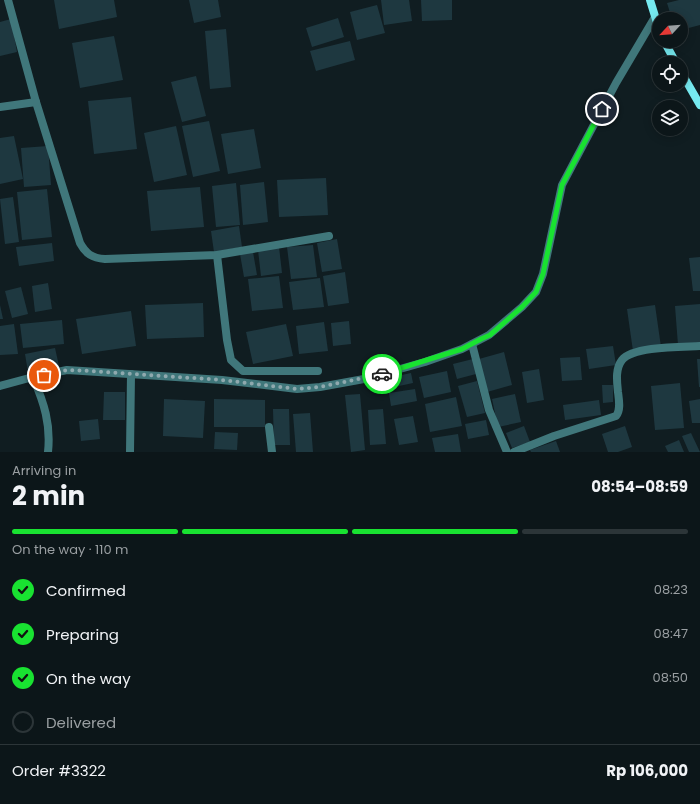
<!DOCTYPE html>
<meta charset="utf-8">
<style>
:root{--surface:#0c1619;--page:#151f22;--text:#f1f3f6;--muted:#9a9fa2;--line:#2c3538;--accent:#19e231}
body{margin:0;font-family:Poppins,sans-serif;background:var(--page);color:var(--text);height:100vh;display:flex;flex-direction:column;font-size:15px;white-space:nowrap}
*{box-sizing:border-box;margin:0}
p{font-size:13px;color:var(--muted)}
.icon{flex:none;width:22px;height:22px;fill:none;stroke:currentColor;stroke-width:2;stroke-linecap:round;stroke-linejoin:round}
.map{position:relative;height:452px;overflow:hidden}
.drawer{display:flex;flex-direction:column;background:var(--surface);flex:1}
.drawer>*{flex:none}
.needle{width:26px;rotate:244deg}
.fabs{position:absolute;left:652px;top:12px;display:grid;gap:8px}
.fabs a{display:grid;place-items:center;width:36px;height:36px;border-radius:50%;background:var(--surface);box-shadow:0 2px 10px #0003,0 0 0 1px var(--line);font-size:20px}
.pin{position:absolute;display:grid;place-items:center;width:34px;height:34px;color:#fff;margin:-17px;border:2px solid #fff;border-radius:50%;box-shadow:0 1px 4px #0007}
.courier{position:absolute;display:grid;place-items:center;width:40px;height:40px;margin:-20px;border:3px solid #19e231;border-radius:50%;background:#fff;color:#222;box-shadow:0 1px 5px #0007}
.headline em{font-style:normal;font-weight:700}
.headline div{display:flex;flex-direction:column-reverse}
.headline{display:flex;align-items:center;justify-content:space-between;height:68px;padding:0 12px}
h1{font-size:26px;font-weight:700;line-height:30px}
.bar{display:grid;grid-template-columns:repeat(4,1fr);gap:6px 4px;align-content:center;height:48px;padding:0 12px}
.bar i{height:5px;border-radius:3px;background:var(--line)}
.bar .active{background:var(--accent)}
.bar p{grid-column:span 4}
.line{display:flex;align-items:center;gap:10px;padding:0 12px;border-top:1px solid var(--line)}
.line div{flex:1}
ol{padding:0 12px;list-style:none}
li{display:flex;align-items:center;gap:12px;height:44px}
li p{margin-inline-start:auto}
li .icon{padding:4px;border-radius:50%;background:var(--accent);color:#111;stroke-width:4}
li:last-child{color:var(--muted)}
li i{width:22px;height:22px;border:2px solid var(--line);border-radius:50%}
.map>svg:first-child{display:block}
.building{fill:#1e3840}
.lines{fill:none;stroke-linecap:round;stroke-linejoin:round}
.street{stroke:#40777b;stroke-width:8}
.secondary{stroke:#76eaf0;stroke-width:8}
.done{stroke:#8fa9ae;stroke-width:4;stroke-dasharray:0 7.2}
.route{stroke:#19e231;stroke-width:5}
</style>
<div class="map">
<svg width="700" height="452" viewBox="0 0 700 452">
<rect width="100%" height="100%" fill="#101d21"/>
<g class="building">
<path d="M54,0H114L117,17L59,29Z"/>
<path d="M189,0H218L221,17L194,23Z"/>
<path d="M381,0H409L412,21L384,25Z"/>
<path d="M421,0H452V20L422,21Z"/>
<path d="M679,0H700V25L681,30V19H672L667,3Z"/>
<path d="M377,5L385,33L357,40L350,12Z"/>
<path d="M338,18L344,37L312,47L306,28Z"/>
<path d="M11,19L17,52L0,56V22Z"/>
<path d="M226,29L231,87L210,89L205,31Z"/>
<path d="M114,36L123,80L80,88L72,43Z"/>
<path d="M350,41L355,60L316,71L310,51Z"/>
<path d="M196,76L206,116L182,122L171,82Z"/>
<path d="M131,97L137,149L94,154L88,101Z"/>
<path d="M209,121L220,171L193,177L182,126Z"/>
<path d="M176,126L187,175L154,182L144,133Z"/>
<path d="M254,129L261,168L228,174L221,134Z"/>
<path d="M14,136L23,179L0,184V138Z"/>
<path d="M48,146L51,185L24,187L21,148Z"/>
<path d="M326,178L328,215L279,217L277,180Z"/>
<path d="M264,182L268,222L243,225L240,185Z"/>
<path d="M236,183L240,225L216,227L212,186Z"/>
<path d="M200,187L204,227L151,231L147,191Z"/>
<path d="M47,189L52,237L22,240L17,192Z"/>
<path d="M13,197L19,242L5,244L0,199Z"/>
<path d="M239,226L242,247L214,252L211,231Z"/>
<path d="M337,239L342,269L322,272L317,243Z"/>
<path d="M52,243L54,261L19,266L16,247Z"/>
<path d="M313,245L317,277L291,279L287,247Z"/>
<path d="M279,247L282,273L261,276L258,250Z"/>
<path d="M253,252L257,275L244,277L240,254Z"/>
<path d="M700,257V291H693L689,258Z"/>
<path d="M345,272L349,303L328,306L323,276Z"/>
<path d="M279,276L283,308L252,311L248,279Z"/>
<path d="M320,278L324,307L293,310L289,282Z"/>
<path d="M48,283L52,309L35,312L32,286Z"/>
<path d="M21,287L28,314L12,318L5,291Z"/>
<path d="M203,303L204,337L147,339L145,305Z"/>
<path d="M700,304V344L678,345L675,306Z"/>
<path d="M0,305L3,319H0Z"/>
<path d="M655,305L661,347L633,351L627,309Z"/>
<path d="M131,311L136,346L82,354L76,319Z"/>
<path d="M62,320L64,344L23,348L20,324Z"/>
<path d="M349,321L351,344L333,346L331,323Z"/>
<path d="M324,322L328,351L299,354L296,326Z"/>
<path d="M14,324L18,354L0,355V326Z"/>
<path d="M286,324L293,356L253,364L246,332Z"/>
<path d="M613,346L616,365L589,369L586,349Z"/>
<path d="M55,348L59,366L28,372L25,354Z"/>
<path d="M504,352L512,385L487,392L479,359Z"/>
<path d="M580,357L582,380L562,381L560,358Z"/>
<path d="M473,359L476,374L457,379L453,364Z"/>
<path d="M697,359H700V387H699Z"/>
<path d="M539,369L544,400L527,403L522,372Z"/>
<path d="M447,371L451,392L424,398L419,377Z"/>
<path d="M411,373L413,383L385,389L383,379Z"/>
<path d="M477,381L485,413L467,417L458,386Z"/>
<path d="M680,383L684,428L655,430L651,386Z"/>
<path d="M602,385H613V402L603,403Z"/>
<path d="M415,389L417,401L391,406L389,393Z"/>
<path d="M104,392H125V420H103Z"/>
<path d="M360,394L365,450L351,452L345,395Z"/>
<path d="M515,394L521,422L498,427L492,399Z"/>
<path d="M456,397L462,426L430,432L425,404Z"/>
<path d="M164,399L205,401L203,438L163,436Z"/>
<path d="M214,399L265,400V427H214Z"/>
<path d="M700,399V423H692L689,401Z"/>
<path d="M599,400L601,415L565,420L563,405Z"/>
<path d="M273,409H289L290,445H274Z"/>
<path d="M383,409L386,444L370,445L368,410Z"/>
<path d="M310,413L313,452H296L293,414Z"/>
<path d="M413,416L418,442L399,445L394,419Z"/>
<path d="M98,419L100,439L81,441L79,421Z"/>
<path d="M486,420L489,435L468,439L465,424Z"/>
<path d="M524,426L530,442L512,448L506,433Z"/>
<path d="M625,426L632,447L618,452H608L602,434Z"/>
<path d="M215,432L238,433L237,450L214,449Z"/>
<path d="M691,433L700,452H689L682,436Z"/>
<path d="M458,434L461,452H435L432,438Z"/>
<path d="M679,440L684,452H668L665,446Z"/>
<path d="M556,441L560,452H531L530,450Z"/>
</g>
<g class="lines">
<g class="street">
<path d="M8,0L36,102L80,243C86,254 92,258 105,259L217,255L329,236"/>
<path d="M0,107L36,102"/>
<path d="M217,255L227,340L231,360L243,371H318"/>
<path d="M472,344L489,410L507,452"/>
<path d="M33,377C44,403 51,424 48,452"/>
<path d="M0,386L33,377L67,370L222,380L297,389L320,387L364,379L425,362L462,349L489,335L522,307L536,292L543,274L562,185L616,83L655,17"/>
<path d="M269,427L272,452"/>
<path d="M130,452L131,374"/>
<path d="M514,452L554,436L616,416C621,410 619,400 618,392C617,382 615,369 622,360C633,346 683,347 700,346"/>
</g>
<g class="secondary">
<path d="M650,0L659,29"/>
<path d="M664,41L676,63"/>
<path d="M681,72L700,105"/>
</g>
</g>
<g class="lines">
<path class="done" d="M44,375L67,370L90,371L222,380L297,389L320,387L382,374"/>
<path class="route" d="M382,374L462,349L481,339L490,335L522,307L536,292L543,274L562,185L602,109"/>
</g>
</svg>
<div class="fabs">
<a><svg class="needle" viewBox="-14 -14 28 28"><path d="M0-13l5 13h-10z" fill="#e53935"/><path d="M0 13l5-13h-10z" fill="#9a9fa2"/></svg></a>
<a><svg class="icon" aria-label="locate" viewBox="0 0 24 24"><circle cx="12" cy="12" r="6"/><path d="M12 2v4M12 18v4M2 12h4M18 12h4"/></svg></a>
<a><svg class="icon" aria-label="layers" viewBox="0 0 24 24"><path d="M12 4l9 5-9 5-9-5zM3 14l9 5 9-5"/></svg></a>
</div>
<div class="pin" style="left:44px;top:375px;background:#ea580c"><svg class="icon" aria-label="bag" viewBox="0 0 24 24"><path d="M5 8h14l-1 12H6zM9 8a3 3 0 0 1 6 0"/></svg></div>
<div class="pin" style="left:602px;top:109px;background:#1f2937"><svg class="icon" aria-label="home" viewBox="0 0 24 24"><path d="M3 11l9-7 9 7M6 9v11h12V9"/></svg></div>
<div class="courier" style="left:382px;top:374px"><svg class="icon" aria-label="car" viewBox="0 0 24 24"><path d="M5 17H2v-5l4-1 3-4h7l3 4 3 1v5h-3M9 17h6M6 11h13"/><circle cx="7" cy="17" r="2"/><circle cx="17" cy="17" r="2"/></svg></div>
</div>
<section class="drawer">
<div class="headline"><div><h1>2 min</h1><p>Arriving in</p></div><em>08:54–08:59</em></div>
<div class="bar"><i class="active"></i><i class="active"></i><i class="active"></i><i></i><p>On the way · 110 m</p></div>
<ol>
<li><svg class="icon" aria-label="check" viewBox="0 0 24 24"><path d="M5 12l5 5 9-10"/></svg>Confirmed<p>08:23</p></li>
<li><svg class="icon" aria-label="check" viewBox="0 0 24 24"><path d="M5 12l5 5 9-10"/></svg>Preparing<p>08:47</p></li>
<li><svg class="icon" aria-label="check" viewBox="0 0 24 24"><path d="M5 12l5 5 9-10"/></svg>On the way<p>08:50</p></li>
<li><i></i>Delivered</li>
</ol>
<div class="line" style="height:52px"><div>Order #3322</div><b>Rp 106,000</b></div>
</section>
